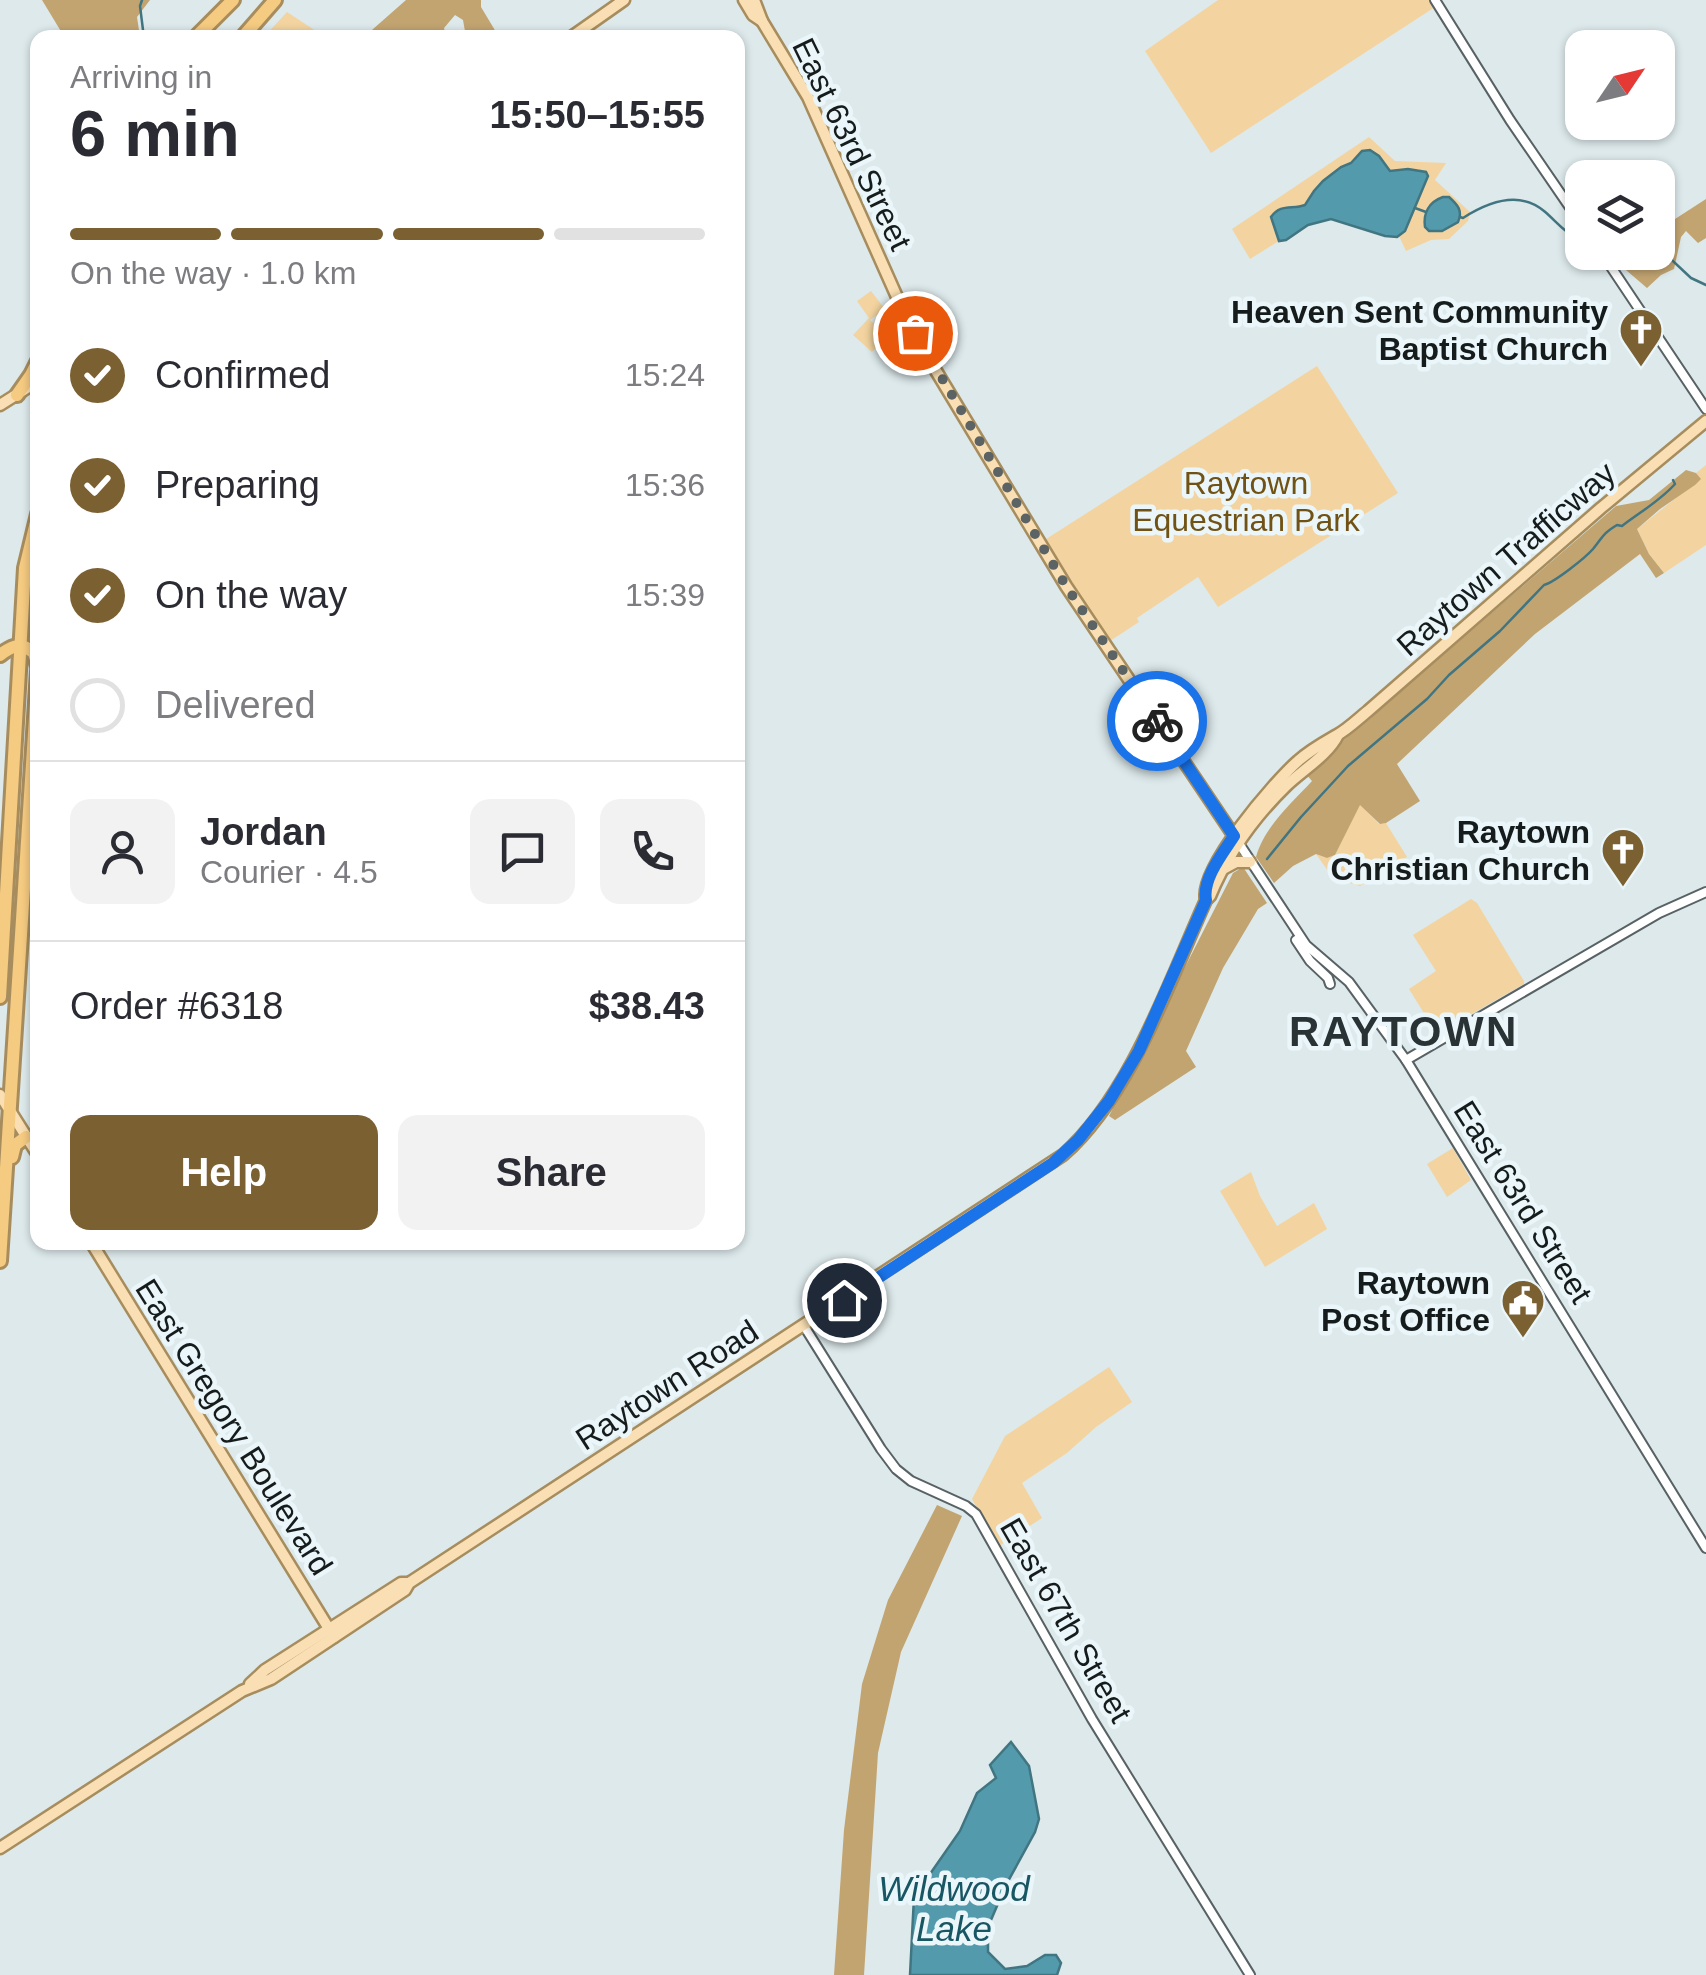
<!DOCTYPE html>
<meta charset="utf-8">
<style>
:root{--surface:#fff;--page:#f2f2f3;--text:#2b2b33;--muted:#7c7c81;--line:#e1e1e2;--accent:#7b6032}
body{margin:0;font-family:Helvetica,sans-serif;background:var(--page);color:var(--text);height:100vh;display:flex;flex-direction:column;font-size:38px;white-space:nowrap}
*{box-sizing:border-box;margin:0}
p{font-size:32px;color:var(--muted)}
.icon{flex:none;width:55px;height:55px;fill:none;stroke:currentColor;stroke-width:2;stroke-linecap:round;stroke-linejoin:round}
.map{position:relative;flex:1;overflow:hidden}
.side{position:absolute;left:30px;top:30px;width:715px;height:1220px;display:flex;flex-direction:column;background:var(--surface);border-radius:20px;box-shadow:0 2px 8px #0004}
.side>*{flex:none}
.needle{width:65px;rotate:55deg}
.tools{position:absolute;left:1565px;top:30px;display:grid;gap:20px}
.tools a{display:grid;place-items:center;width:110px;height:110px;border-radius:20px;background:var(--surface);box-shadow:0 2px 8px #0004;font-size:50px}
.pin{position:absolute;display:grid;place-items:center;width:85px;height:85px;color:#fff;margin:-42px;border:5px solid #fff;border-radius:50%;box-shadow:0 2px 10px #0007}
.courier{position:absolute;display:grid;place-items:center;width:100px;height:100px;margin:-50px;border:8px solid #1a73e8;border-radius:50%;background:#fff;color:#222;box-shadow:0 2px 12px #0007}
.headline em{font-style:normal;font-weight:700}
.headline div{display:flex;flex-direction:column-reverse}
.headline{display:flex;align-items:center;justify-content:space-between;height:170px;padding:0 40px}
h1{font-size:65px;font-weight:700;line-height:75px}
.bar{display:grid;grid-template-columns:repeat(4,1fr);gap:15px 10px;align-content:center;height:120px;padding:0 40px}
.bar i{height:12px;border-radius:8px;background:var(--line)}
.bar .current{background:var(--accent)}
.bar p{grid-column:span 4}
.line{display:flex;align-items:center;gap:25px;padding:0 40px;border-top:2px solid var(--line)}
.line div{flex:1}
.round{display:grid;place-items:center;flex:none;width:105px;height:105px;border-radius:20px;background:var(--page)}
ol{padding:0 40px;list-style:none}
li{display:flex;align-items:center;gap:30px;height:110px}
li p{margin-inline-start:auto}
li .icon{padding:10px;border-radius:50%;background:var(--accent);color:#fff;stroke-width:4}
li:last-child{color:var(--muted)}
li i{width:55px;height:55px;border:5px solid var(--line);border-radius:50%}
.button{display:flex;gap:20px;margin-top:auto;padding:20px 40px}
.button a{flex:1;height:115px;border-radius:20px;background:var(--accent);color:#fff;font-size:40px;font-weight:700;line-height:115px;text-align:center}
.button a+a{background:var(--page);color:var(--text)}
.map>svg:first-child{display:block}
.green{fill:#f3d4a0}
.forest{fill:#c2a471}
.water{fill:#539bac;stroke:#417581;stroke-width:2.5}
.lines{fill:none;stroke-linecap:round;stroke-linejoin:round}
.stream{stroke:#417581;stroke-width:2.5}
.minor-casing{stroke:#586264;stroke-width:12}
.major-casing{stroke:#a78d5e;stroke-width:15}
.highway-casing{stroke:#a78d5e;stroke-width:18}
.minor{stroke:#fff;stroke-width:8}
.major{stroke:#f9dfb3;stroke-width:10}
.highway{stroke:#f5ca81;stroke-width:12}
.done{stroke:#5c6364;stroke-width:10;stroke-dasharray:0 18}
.route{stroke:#1a73e8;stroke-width:12}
.labels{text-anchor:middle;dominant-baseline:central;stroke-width:9;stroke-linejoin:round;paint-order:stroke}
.street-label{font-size:32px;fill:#161b1c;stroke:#eaf6f9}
.poi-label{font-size:32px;font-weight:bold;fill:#161b1c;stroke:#eaf6f9;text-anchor:end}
.park-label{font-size:32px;fill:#715215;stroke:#eaf6f9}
.water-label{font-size:35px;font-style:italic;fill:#195663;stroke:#eaf6f9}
.district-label{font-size:42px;font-weight:bold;letter-spacing:2.5px;fill:#293234;stroke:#eaf6f9}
</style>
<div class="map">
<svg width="1706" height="1975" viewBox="0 0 1706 1975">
<rect width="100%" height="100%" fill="#dde9eb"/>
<g class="green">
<path d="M1218,0H1431L1435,7L1211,153L1145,51Z"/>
<path d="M287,12L325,37H264Z"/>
<path d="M1369,137L1395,161L1446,163L1435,180L1470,212L1468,221L1449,239L1431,240L1406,251L1400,238L1397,237L1405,231L1419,169L1390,171L1379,156L1356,157C1339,176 1316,181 1305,205L1299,208L1291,206L1276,236L1279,241L1250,259L1232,229Z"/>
<path d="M871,291L885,309L870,320L887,335L872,352L853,335L869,318L857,301Z"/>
<path d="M1317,366L1398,493L1218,607L1198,577L1137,618L1139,622L1110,641L1043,541Z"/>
<path d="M1706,465V545L1664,573L1649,554L1637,529L1700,479L1696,473Z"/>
<path d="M1360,804L1379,824L1386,823L1407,857L1360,886L1340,880L1336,882L1316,854L1327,858L1335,855Z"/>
<path d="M1471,899L1477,903L1524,981V984L1437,1034L1409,989L1436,971L1413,935Z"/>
<path d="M1453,1148L1471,1180L1447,1197L1427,1164Z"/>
<path d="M1251,1172L1260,1196L1277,1226L1314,1203L1327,1229L1265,1267L1220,1191Z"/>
<path d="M1109,1367L1132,1402L1096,1427L1067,1453L1022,1483L1042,1518L1002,1544L1000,1548L972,1499L1005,1436Z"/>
</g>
<g class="forest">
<path d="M42,0H150L137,17L140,37L65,38Z"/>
<path d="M406,0H481V7L499,37H466L463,20L455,15L444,28L446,37H364Z"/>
<path d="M1706,199V238L1698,243L1686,231L1681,237L1674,269L1661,275L1647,288L1626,270L1620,254L1658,252V230Z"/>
<path d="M1686,470L1696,473L1701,479L1695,485L1660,509L1637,529L1649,554L1664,573L1656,578L1640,554L1535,634L1397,764L1420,801L1386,823L1380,824L1360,805L1335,855L1327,858L1316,854L1293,866L1274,883L1256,857C1264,827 1291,804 1312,781L1305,773L1616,506L1649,500Z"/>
<path d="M1243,867L1267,903L1258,909L1223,968L1186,1051L1196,1067L1115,1120L1109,1116L1233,873Z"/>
<path d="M937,1505L962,1516L901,1652L878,1753L864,1975H834L844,1830L862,1684L888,1600Z"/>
</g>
<g class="water">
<path d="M1370,150L1379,156L1390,171L1408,169L1426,172L1428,176L1405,231L1397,237L1385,236L1331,219L1308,225L1286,240L1279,241L1271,217C1281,203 1292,210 1305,205L1314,191L1323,181L1341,167L1351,163L1362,151Z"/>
<path d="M1443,197H1449C1458,205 1463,211 1458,222L1442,231H1429L1425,227C1423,213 1429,202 1443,197Z"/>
<path d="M1011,1742L1029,1766L1039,1819L1035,1832L1006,1885L988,1927V1952L1005,1969L1027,1966L1045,1955H1056L1061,1963L1057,1975H910L914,1897L960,1831L977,1793L996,1778L990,1765Z"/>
</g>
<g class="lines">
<g class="stream">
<path d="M142,0L140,6L144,38"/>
<path d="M1415,208L1426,212"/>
<path d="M1460,217L1463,218C1488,202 1519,190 1544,211C1555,220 1563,231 1575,237"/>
<path d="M1658,247L1691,278L1706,285"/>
<path d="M1267,859L1301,817L1348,766L1427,699L1449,675L1500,631L1544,585C1555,582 1585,558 1593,549C1603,537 1602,534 1617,525L1622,526C1640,512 1660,501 1675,484L1673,480"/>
</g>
<defs>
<g id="minor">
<path d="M1435,0L1510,120L1582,225"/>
<path d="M1601,252L1706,409"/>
<path d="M1238,842L1306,945L1349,982L1406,1060L1706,1548"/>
<path d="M1296,940L1310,961L1328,978L1330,984"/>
<path d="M1406,1060L1659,913L1706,892"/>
<path d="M804,1326L881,1449L896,1469L911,1481L966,1506L976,1514L1092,1719L1250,1975"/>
</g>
<g id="major">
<path d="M744,0L753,15L762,21"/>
<path d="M754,0L762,21L808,97L905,315L924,351L1066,586L1238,842"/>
<path d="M570,38L624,0"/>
<path d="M0,405L38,381"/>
<path d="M1223,869L1236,862H1250"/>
<path d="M1206,900C1198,870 1275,781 1298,761C1310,750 1323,743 1337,735C1348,729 1358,719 1368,711L1601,508L1706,421"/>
<path d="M0,1095L38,1155"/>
<path d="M91,1242L334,1637"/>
<path d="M250,1684L265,1670L401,1583H409"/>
<path d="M0,1848L242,1691L271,1679L405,1590L409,1583L1063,1155C1131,1095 1169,982 1206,900L1210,896C1228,853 1254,817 1287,785C1304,769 1328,755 1338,735"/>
</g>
<g id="highway">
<path d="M195,38L233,0"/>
<path d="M242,38L275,0"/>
<path d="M17,395L31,375L38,361"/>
<path d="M0,655C13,645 21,642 34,653L38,666"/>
<path d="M0,997L25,568L38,514"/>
<path d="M12,1157L15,1145L26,1137"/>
<path d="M0,1261L38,671"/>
</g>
</defs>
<use href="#minor" class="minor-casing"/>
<use href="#major" class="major-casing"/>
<use href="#highway" class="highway-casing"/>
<use href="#minor" class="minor"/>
<use href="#major" class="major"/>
<use href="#highway" class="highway"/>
</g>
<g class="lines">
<path class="done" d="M915,333L1066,586L1157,721"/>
<path class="route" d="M844,1300L1053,1163L1078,1140L1109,1101L1139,1051L1206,900C1202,879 1223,853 1234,836L1157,721"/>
</g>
<defs>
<symbol id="church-pin" viewBox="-11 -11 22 30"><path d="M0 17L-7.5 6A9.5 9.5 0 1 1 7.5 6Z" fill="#7b6032" stroke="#eaf6f9"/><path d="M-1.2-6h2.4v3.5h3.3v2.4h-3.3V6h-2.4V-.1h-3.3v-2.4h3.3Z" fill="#fff"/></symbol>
<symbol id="civic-pin" viewBox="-11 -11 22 30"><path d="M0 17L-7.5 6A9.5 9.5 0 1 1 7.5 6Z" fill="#7b6032" stroke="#eaf6f9"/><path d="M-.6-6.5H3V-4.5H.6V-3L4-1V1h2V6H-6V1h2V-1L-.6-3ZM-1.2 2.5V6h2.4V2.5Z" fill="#fff"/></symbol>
</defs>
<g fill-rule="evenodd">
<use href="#church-pin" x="1616" y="305" width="50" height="68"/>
<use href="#church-pin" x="1598" y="825" width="50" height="68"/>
<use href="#civic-pin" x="1498" y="1276" width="50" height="68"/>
</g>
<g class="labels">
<g class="street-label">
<text transform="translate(852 144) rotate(64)">East 63rd Street</text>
<text transform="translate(1506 559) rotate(-41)">Raytown Trafficway</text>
<text transform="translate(1523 1202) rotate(58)">East 63rd Street</text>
<text transform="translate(667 1385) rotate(-33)">Raytown Road</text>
<text transform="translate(234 1427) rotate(58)">East Gregory Boulevard</text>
<text transform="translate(1066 1620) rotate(60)">East 67th Street</text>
</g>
<g class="poi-label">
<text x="1608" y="312">Heaven Sent Community<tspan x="1608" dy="37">Baptist Church</tspan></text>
<text x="1590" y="832">Raytown<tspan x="1590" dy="37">Christian Church</tspan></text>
<text x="1490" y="1283">Raytown<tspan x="1490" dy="37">Post Office</tspan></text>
</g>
<g class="park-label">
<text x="1246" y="483">Raytown<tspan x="1246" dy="37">Equestrian Park</tspan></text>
</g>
<g class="water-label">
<text x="954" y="1888">Wildwood<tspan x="954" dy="40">Lake</tspan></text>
</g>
<g class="district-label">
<text x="1404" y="1031">RAYTOWN</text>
</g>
</g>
</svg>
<div class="tools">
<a><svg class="needle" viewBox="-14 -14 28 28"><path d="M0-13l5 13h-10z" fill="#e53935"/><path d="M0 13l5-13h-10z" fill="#7c7c81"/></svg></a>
<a><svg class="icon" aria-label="layers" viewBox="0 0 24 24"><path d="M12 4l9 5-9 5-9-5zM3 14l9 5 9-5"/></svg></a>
</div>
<div class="pin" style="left:915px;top:333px;background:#ea580c"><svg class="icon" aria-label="bag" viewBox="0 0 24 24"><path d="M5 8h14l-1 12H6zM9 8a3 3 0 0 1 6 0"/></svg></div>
<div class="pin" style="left:844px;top:1300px;background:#1f2937"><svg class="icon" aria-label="home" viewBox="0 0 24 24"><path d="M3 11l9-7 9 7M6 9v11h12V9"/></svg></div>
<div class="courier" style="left:1157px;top:721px"><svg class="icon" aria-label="bike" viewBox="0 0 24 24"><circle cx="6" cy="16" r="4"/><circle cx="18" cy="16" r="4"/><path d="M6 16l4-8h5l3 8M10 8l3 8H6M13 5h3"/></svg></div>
<section class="side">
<div class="headline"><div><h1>6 min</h1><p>Arriving in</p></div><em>15:50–15:55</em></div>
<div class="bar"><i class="current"></i><i class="current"></i><i class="current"></i><i></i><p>On the way · 1.0 km</p></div>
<ol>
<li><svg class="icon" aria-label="check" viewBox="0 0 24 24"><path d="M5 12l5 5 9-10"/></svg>Confirmed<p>15:24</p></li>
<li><svg class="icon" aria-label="check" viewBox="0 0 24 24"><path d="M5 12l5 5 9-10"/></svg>Preparing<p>15:36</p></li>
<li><svg class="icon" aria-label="check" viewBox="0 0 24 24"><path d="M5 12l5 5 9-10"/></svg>On the way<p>15:39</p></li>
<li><i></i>Delivered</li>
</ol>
<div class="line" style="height:180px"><a class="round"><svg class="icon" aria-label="person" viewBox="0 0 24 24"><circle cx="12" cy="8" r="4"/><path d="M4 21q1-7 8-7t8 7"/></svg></a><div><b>Jordan</b><p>Courier · 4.5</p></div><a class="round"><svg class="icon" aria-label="chat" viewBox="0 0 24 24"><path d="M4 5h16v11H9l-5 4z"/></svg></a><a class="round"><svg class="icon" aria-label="phone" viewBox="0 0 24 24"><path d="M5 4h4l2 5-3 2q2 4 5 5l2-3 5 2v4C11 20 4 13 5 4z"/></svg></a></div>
<div class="line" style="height:130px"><div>Order #6318</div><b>$38.43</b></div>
<div class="button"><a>Help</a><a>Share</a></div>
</section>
</div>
